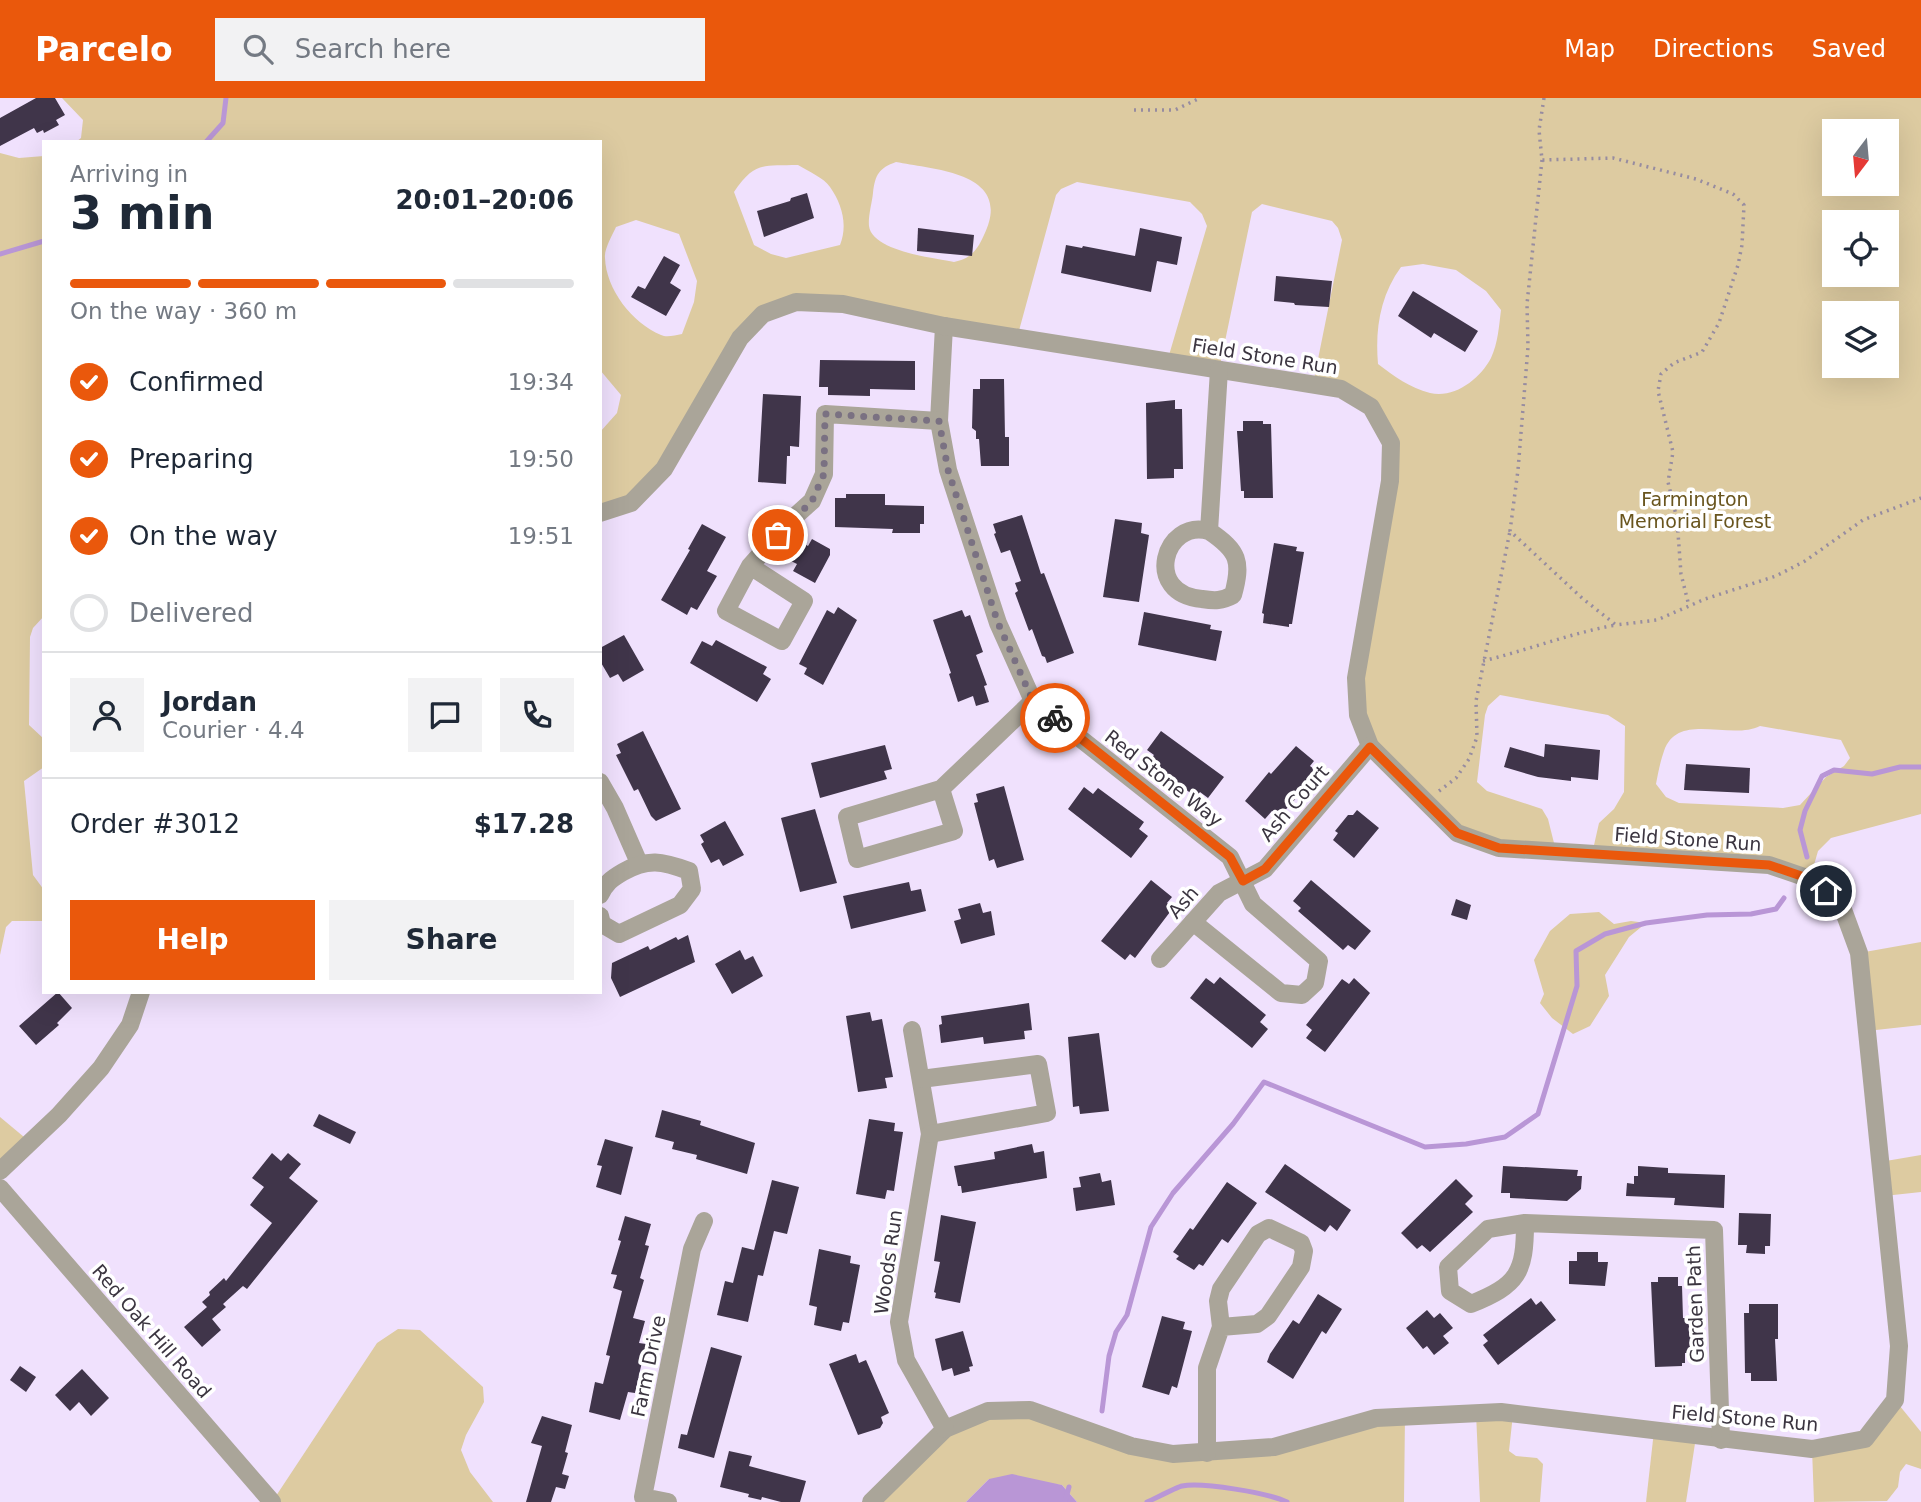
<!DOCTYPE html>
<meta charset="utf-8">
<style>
:root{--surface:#fff;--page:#f2f2f3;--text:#1f2937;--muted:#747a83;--line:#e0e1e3;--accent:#ea580c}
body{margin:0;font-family:"DejaVu Sans",sans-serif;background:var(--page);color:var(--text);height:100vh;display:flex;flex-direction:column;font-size:26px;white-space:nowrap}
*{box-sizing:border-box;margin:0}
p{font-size:23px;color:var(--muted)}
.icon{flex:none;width:38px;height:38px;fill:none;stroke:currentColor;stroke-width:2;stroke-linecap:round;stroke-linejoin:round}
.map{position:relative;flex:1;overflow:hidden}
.drawer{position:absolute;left:42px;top:42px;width:560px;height:854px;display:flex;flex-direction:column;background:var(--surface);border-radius:0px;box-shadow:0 7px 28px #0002}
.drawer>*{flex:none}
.needle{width:46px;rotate:196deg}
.tools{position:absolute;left:1822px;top:21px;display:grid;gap:14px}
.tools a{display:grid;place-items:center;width:77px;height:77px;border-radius:0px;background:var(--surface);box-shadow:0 7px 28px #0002;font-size:35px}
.pin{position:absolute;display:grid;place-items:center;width:60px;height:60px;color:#fff;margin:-30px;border:4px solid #fff;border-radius:50%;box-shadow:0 2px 7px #0007}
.courier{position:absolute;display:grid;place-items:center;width:70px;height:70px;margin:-35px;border:5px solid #ea580c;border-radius:50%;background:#fff;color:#222;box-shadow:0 2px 9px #0007}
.headline em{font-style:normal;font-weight:700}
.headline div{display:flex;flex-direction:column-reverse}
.headline{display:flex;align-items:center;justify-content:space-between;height:119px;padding:0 28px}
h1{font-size:46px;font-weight:700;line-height:52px}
.bar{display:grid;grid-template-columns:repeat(4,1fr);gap:10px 7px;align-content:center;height:84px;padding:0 28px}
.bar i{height:9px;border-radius:5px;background:var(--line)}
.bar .on{background:var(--accent)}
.bar p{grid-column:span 4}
.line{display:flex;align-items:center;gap:18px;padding:0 28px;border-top:2px solid var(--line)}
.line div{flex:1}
.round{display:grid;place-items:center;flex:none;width:74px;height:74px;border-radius:0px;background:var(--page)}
ol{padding:0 28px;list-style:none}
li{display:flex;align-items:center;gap:21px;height:77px}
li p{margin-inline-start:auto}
li .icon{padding:7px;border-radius:50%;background:var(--accent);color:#fff;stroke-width:4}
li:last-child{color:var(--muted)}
li i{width:38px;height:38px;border:4px solid var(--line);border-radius:50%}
.button{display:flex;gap:14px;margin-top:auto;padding:14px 28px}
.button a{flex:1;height:80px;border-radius:0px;background:var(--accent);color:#fff;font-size:28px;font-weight:700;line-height:80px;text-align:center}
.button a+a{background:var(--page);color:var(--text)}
header{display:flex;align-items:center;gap:42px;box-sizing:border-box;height:98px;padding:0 35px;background:var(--accent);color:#fff}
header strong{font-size:33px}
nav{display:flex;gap:38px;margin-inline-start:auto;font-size:24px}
.search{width:490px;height:63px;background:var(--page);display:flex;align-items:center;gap:18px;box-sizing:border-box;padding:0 24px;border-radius:0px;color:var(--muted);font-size:26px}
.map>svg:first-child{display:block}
.green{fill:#ddcba1;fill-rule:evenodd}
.water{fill:#b996d6}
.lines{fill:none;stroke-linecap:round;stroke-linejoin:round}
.stream{stroke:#b996d6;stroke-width:5}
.building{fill:#40354a}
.path{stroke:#978ca0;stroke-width:3.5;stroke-dasharray:2 5;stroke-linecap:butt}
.minor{stroke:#aaa599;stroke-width:18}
.tertiary{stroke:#aaa599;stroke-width:18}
.done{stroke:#7a7182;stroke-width:7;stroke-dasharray:0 12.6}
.route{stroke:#ea580c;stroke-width:9}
.labels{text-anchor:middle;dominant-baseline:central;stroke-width:7;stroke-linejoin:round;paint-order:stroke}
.street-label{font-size:19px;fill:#3b3540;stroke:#fff}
.park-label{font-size:19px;fill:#69551e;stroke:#fff}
</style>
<header>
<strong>Parcelo</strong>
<div class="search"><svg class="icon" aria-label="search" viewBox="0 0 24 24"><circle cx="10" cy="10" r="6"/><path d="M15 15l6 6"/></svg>Search here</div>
<nav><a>Map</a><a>Directions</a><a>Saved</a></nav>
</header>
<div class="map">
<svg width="1921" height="1404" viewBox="0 0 1921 1404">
<rect width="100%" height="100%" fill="#f0e1fd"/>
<g class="green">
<path d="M62,0H1921V716L1831,740L1818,753L1810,781L1769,767L1592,756L1599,725L1614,711L1624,694L1625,628L1608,617L1500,597L1488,608L1485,617L1477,684L1487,693L1542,711L1548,721L1556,753L1457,735L1370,649L1358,617L1391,345L1371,309L1313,286L1342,142L1338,130L1332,123L1262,106L1252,114L1219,272L1167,264L1207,128L1202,116L1190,104L1077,84L1061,91L1056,97L1017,240L843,206L763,216L664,371L631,405L600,415V334L617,315L621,297L600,272V44H76L81,40L83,22ZM1834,33H1886V86H1834ZM896,64C937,72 1014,75 984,137C977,152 972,160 954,164C934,160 872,153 869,128C868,118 872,105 873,95C875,77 879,70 896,64ZM798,67C808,73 824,80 830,89C842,106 848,127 840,147L786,160L771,156L754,147L734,94C755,63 763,68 798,67ZM636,122L679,136L697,183L694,204L682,236C675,237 667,240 661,237C632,225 606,191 605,160C604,151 612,138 616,129ZM1834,124H1886V177H1834ZM1423,166L1456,172L1486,193L1501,212C1499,228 1498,245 1491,260C1480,281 1454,301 1430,295C1410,290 1394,278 1378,266C1375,231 1380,198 1401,169ZM1834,215H1886V268H1834ZM1760,628L1841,642L1850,660L1844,668L1826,679L1800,707L1783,710L1679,705L1666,699L1656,686C1658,676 1660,664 1664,653C1678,613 1730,643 1760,628Z"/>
<path d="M0,55L19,60L44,58V518L33,530L30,539L29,627L44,641V669L24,683L33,777L44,792V823H12L6,829L0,857Z"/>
<path d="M1599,814L1614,826L1631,823L1646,825L1629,839L1605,877L1609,898L1590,928L1573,936L1552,920L1540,905L1544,896L1534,862L1550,833L1570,816Z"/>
<path d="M1921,844V927L1867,933L1859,855Z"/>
<path d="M0,1019L30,1044L0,1073Z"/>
<path d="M1921,1057V1094L1884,1098L1880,1064Z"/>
<path d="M398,1231L420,1232L483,1289L484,1304L466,1337L461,1352L470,1374L493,1404H272L377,1245Z"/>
<path d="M1895,1302L1921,1334V1371L1906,1366L1900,1374L1898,1389L1887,1403L1814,1404L1812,1351L1865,1341Z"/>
<path d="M1030,1312L1131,1348L1207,1355L1405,1318L1404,1404H1077L1062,1387L989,1381L966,1404H871L945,1331Z"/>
<path d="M1476,1315L1513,1316L1509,1353L1516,1358L1537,1360L1543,1366L1540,1404H1480Z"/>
<path d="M1654,1333L1696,1339L1686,1404H1646Z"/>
</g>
<path class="water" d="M1012,1376L1062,1387L1077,1404H966L989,1381Z"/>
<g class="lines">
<g class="stream">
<path d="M206,44L223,25L226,0"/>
<path d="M0,156L44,143"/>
<path d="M1807,759L1800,732L1805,713L1822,678L1834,672L1872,676L1900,669H1921"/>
<path d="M1102,1313L1109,1258L1116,1234L1127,1217L1151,1129L1173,1095L1233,1026L1264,984L1425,1049L1466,1046L1505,1039L1538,1016L1577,888L1576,853L1605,836L1646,825L1707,817L1751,816L1776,811L1784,800"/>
<path d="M1065,1404L1069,1389"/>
<path d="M1147,1404C1154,1401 1177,1389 1182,1388C1202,1384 1269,1395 1287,1404"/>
</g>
</g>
<g class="building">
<path d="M36,0H55L65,17L56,22L59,27L44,35L43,32L37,35L34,30L0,48V20Z"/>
<path d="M807,95L814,120L764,139L757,113L790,103L791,100Z"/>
<path d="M918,130L974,137L972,158L917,153Z"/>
<path d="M1140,130L1182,139L1177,167L1157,163L1151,194L1061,175L1066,147L1082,150L1083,148L1135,158Z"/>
<path d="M664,158L680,167L670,185L681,192L666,218L631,199L638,188L645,191Z"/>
<path d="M1276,178L1332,183L1329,209L1295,207L1294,205L1274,203Z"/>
<path d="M1413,193L1478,233L1465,254L1434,235L1431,240L1398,218Z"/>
<path d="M820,262L915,263V292L870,291V298L828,297V289H819Z"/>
<path d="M980,281H1004L1005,339H1009V368H981L979,341H976V333L972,330L973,291H980Z"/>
<path d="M763,296L801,298L799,349L790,348V358H787L786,386L758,384Z"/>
<path d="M1175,302V311H1182L1183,371H1174V380L1147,381L1146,305Z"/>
<path d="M1243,323H1263V326H1271L1273,400H1244V393H1241L1237,333H1243Z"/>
<path d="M846,396H885V407L924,408V426H920V435H892L893,431L835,429V400H846Z"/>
<path d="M1022,417L1041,476L1044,475L1074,555L1047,565L1045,559L1042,558L1032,531L1029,533L1015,495L1018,493L1015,485L1021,483L1010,452L1001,455L994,436L996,435L993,426Z"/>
<path d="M1115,421L1142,425L1141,435L1149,437L1139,504L1103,499Z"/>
<path d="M702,426L726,439L707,473L717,478L697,512L691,509L687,517L661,502L690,452L688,451Z"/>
<path d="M812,441L830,451V457L815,485L793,473L797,466L789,462L799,443L808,448Z"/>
<path d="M1274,445L1297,449L1296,453L1304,454L1292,526H1289V529L1263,525L1264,516L1262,515Z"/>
<path d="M838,509L857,522L823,587L804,576L807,570L799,566L827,512L834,516Z"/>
<path d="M962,512L965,519L970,517L983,554L976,557L987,587L984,588L989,604L976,608L973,598L958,604L949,576L951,575L933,522Z"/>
<path d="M1144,514L1211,527L1210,531L1222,533L1216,563L1138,547Z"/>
<path d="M624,537L644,572L623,584L618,576L610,580L600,563V550Z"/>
<path d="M716,542L767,569L763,576L771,581L757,604L690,565L702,543L712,548Z"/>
<path d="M643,633L681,711L656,723L651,718L638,691L634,693L616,657L621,655L617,646Z"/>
<path d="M1161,633L1224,679L1208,700L1200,694L1196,699L1148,664L1154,657L1147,652Z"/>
<path d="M1545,646L1600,652L1598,682L1571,679V683L1538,679L1504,669L1510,649L1544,659Z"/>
<path d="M885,647L892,671L884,673L887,681L820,700L811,665Z"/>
<path d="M1296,648L1314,663L1310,668L1319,675L1279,719L1272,713L1265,721L1245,703L1269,674L1271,676Z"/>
<path d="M1686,666L1750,670L1749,695L1684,692Z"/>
<path d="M1004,688L1024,762L997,770L994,761L989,763L974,705L978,704L976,696Z"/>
<path d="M1084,689L1093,696L1098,690L1144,724L1139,731L1148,738L1131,760L1068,711Z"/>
<path d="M815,711L837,785L800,794L781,720Z"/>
<path d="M1357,712L1379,730L1354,760L1333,742L1338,735L1335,733L1348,717H1353Z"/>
<path d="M725,723L744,757L723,768L719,761L711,765L701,746L704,744L700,737Z"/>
<path d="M1151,782L1172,799L1167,805L1173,810L1135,860L1130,856L1125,862L1101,843Z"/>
<path d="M1311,782L1371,833L1355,852L1348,847L1343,852L1298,813L1301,810L1293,803Z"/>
<path d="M909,784L911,793L921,791L926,813L851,831L843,798Z"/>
<path d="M1456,801L1471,807L1467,822L1451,817Z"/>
<path d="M980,805L983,815L991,813L995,837L961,846L954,823L961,821L958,811Z"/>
<path d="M688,837L695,864L620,899L611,880L612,865L648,848L650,852L676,839L678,842Z"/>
<path d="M740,852L745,862L753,858L763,878L732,896L715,866Z"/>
<path d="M1220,879L1266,917L1260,924L1268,931L1252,950L1190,900L1206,880L1214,886Z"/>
<path d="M1354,880L1370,895L1325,954L1306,940L1312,932L1306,927L1342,881L1349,886Z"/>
<path d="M58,894L72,910L57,925L59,927L36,947L19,928Z"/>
<path d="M1029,905L1032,932L1024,933L1025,941L984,946L983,939L941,945L939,927L942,926L941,918Z"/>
<path d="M870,914L872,923L882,921L893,979L885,980L887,990L858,994L846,918Z"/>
<path d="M1099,935L1109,1013L1080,1016L1079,1008L1073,1009L1068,939Z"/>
<path d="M662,1012L701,1023L700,1027L755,1045L747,1076L696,1061L697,1057L672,1051L674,1044L655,1039Z"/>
<path d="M319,1016L356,1034L350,1046L313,1028Z"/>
<path d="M869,1021L895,1025L894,1033L903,1034L894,1093L887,1092L885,1101L856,1096Z"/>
<path d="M605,1041L633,1049L621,1097L596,1089L602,1068L597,1067Z"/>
<path d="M1032,1046L1034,1055L1044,1053L1047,1080L962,1095L961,1088H958L954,1068L995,1061L994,1054Z"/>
<path d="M272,1055L281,1063L288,1055L301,1066L289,1080L318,1103L247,1191L243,1188L223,1206L226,1209L212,1221L221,1232L202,1249L184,1229L207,1209L202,1204L210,1197L209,1194L224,1180L226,1183L272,1125L250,1107L264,1089L252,1080Z"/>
<path d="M1285,1066L1351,1112L1337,1133L1330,1127L1325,1134L1265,1094Z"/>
<path d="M1503,1068L1578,1072L1577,1078H1582L1581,1091L1567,1103L1510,1100V1095H1501Z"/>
<path d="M1638,1068L1668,1070V1075L1725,1077L1724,1110L1674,1107L1675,1100L1626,1098L1627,1085L1634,1086V1078H1638Z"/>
<path d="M1100,1075L1102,1084L1111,1082L1115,1107L1076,1113L1073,1090L1081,1089L1079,1079Z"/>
<path d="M1456,1081L1473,1098L1465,1106L1473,1114L1430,1154L1422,1147L1417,1151L1401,1135Z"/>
<path d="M772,1082L799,1089L787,1136L774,1133L763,1178L758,1177L748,1224L717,1217L725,1183L733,1185L742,1149L754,1152Z"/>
<path d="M1227,1084L1257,1105L1228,1145L1222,1141L1203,1168L1199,1166L1194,1172L1176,1161L1179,1158L1173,1154L1190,1130L1193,1132Z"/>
<path d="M1739,1115L1771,1116L1770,1148H1765V1156L1746,1155L1747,1147H1738Z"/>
<path d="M941,1117L976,1124L960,1205L935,1200L936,1195L934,1194L940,1164L934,1163Z"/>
<path d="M625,1118L651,1126L645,1147L649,1148L640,1180L644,1182L633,1220L645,1223L639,1245L646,1246L635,1295L628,1294L620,1322L589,1314L595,1284L603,1286L610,1258L606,1257L622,1193L613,1190L617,1177L611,1176L621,1143L618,1142Z"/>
<path d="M819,1151L851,1158L850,1165L860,1167L849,1225L843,1224L841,1233L814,1227L817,1209L809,1207Z"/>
<path d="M1577,1154H1598V1164H1608L1605,1188L1569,1186V1163H1577Z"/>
<path d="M1658,1179H1678V1188H1682L1683,1220H1693V1255H1685V1265H1682V1268L1655,1269L1651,1184H1658Z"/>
<path d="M1318,1196L1342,1211L1326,1236L1322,1233L1293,1281L1267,1264L1270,1256L1293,1222L1299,1226Z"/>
<path d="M1531,1200L1536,1207L1541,1203L1556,1222L1498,1267L1483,1247L1488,1243L1483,1237Z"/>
<path d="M1749,1206H1778V1241H1775L1777,1283H1751V1275H1745L1744,1215H1749Z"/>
<path d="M1427,1212L1434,1220L1440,1215L1453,1230L1443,1238L1449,1245L1434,1257L1427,1248L1423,1251L1406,1230Z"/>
<path d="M1162,1218L1185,1224L1183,1231L1192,1233L1177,1290L1172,1288L1169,1297L1142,1289Z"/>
<path d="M963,1233L973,1268L969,1269L970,1273L954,1278L952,1270L942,1273L935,1241Z"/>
<path d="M711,1249L742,1258L714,1360L678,1350L681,1336L687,1337Z"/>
<path d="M856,1256L859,1265L866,1262L889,1315L881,1319L883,1325L880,1330L858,1337L829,1266Z"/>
<path d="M20,1268L36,1279L26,1294L10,1282Z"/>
<path d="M82,1271L109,1300L91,1318L79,1304L70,1313L55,1297Z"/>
<path d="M542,1318L572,1327L565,1354L568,1355L562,1376L569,1378L565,1391L556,1389L551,1404H526L542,1348L531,1345Z"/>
<path d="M729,1353L752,1358L749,1368L806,1383L800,1404H781L762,1399L761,1402L748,1399L749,1396L720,1389Z"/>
</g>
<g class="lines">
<g class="path">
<path d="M1544,0L1539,32L1542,62L1613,60L1696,81L1733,96L1744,107L1742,147L1738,167L1719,225L1702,254L1674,265L1661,276L1658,293L1673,354L1668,384L1677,421L1681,476L1689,508"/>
<path d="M1134,12H1175L1200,0"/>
<path d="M1542,62L1527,206L1528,249L1518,372L1510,433L1582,500L1616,527L1657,522L1705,501L1776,478L1805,463L1863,422L1921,400"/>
<path d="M1483,563C1528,552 1571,535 1616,527"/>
<path d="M1439,693L1456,680L1469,661L1477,639L1476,603L1510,433"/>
</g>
<g class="minor">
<path d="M944,228L939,323L948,372L998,525L1033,603L1230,759L1253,806L1319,863L1315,885L1302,897L1281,895L1193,824"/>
<path d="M600,415L631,405L664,371L740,240L763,216L796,204L843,206L944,228L1341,291L1371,309L1391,345L1390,383L1356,580L1358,617L1370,648L1457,735L1499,750L1769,767L1810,781L1841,806L1859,855L1899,1248L1895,1302L1865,1341L1812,1351L1501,1314L1376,1320L1274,1349L1173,1356L1131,1348L1030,1312L988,1313L945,1331L871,1404"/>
<path d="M1209,433C1164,420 1142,496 1202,501C1215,503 1222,503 1233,497C1242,464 1239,453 1209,433L1219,272"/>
<path d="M750,468L804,503L782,543L726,513L750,468L792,421L812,403L824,376L825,316L939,323"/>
<path d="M600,684L615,710L639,765"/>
<path d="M941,691L954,733L857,761L847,719L941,691L1033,603"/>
<path d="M600,797C606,785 611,781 623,774C648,760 662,763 689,773L692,791L680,807L619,836L602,826L600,818"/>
<path d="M1160,861L1219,795L1265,771L1370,648"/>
<path d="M912,932L930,1036L899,1224L906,1262L945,1331"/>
<path d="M921,981L1038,966L1047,1015L930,1036"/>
<path d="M0,1073L59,1017L101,970L130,927L141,894"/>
<path d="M1525,1125C1525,1175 1518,1187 1471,1206L1450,1193L1448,1169L1488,1131L1525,1125L1714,1132L1721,1342"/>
<path d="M1207,1355V1270L1221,1229L1218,1203L1221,1191L1258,1136L1269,1130L1301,1145L1304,1153L1301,1169L1268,1218L1257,1226L1221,1229"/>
<path d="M668,1404L643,1399L692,1151L704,1123"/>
</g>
<path class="tertiary" d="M0,1090L272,1404"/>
</g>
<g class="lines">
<path class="done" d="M778,437L812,403L824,376L825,316L939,323L948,372L998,525L1033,603L1055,620"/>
<path class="route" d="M1055,620L1230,759L1243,783L1265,771L1370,649L1457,735L1499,750L1769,767L1810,781L1826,793"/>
</g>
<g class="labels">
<g class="street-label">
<text transform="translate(1265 258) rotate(9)">Field Stone Run</text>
<text transform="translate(1164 680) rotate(38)">Red Stone Way</text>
<text transform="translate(1294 705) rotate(-49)">Ash Court</text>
<text transform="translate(1688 741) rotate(4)">Field Stone Run</text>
<text transform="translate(1183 804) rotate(-49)">Ash</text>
<text transform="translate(888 1164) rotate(-82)">Woods Run</text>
<text transform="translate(1695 1206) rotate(-92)">Garden Path</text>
<text transform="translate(152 1233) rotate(49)">Red Oak Hill Road</text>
<text transform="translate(648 1268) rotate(-78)">Farm Drive</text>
<text transform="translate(1745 1320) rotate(5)">Field Stone Run</text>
</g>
<g class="park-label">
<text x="1695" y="401">Farmington<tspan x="1695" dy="22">Memorial Forest</tspan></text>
</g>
</g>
</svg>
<div class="tools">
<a><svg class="needle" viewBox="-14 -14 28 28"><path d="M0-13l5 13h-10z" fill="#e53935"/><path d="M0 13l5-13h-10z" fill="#747a83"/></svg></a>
<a><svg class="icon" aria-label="locate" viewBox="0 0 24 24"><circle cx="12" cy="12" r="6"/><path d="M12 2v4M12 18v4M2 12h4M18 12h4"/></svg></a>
<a><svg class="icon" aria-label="layers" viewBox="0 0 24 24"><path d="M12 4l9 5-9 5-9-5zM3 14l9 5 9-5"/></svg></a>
</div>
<div class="pin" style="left:778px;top:437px;background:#ea580c"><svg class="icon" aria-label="bag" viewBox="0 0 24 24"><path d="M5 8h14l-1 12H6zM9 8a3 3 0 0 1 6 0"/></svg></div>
<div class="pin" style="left:1826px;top:793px;background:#1f2937"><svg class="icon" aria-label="home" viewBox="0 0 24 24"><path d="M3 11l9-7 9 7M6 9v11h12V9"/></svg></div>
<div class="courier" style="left:1055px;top:620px"><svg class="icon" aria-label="bike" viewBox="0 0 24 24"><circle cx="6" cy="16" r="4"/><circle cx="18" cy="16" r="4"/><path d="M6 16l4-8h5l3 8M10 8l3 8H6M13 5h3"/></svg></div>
<section class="drawer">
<div class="headline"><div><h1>3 min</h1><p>Arriving in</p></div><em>20:01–20:06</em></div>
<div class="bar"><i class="on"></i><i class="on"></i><i class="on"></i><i></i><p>On the way · 360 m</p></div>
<ol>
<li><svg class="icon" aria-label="check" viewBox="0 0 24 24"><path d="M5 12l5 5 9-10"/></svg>Confirmed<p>19:34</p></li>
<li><svg class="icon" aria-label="check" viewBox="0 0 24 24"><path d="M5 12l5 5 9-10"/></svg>Preparing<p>19:50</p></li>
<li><svg class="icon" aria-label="check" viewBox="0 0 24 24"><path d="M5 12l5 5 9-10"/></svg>On the way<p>19:51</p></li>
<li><i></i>Delivered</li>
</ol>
<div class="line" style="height:126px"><a class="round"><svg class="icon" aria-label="person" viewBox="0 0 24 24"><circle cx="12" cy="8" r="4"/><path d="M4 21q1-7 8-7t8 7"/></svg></a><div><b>Jordan</b><p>Courier · 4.4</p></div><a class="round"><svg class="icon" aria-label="chat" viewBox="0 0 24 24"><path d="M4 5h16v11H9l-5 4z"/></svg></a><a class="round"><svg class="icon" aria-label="phone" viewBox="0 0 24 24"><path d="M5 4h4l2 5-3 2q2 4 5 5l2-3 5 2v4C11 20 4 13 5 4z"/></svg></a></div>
<div class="line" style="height:91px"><div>Order #3012</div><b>$17.28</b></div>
<div class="button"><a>Help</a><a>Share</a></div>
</section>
</div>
